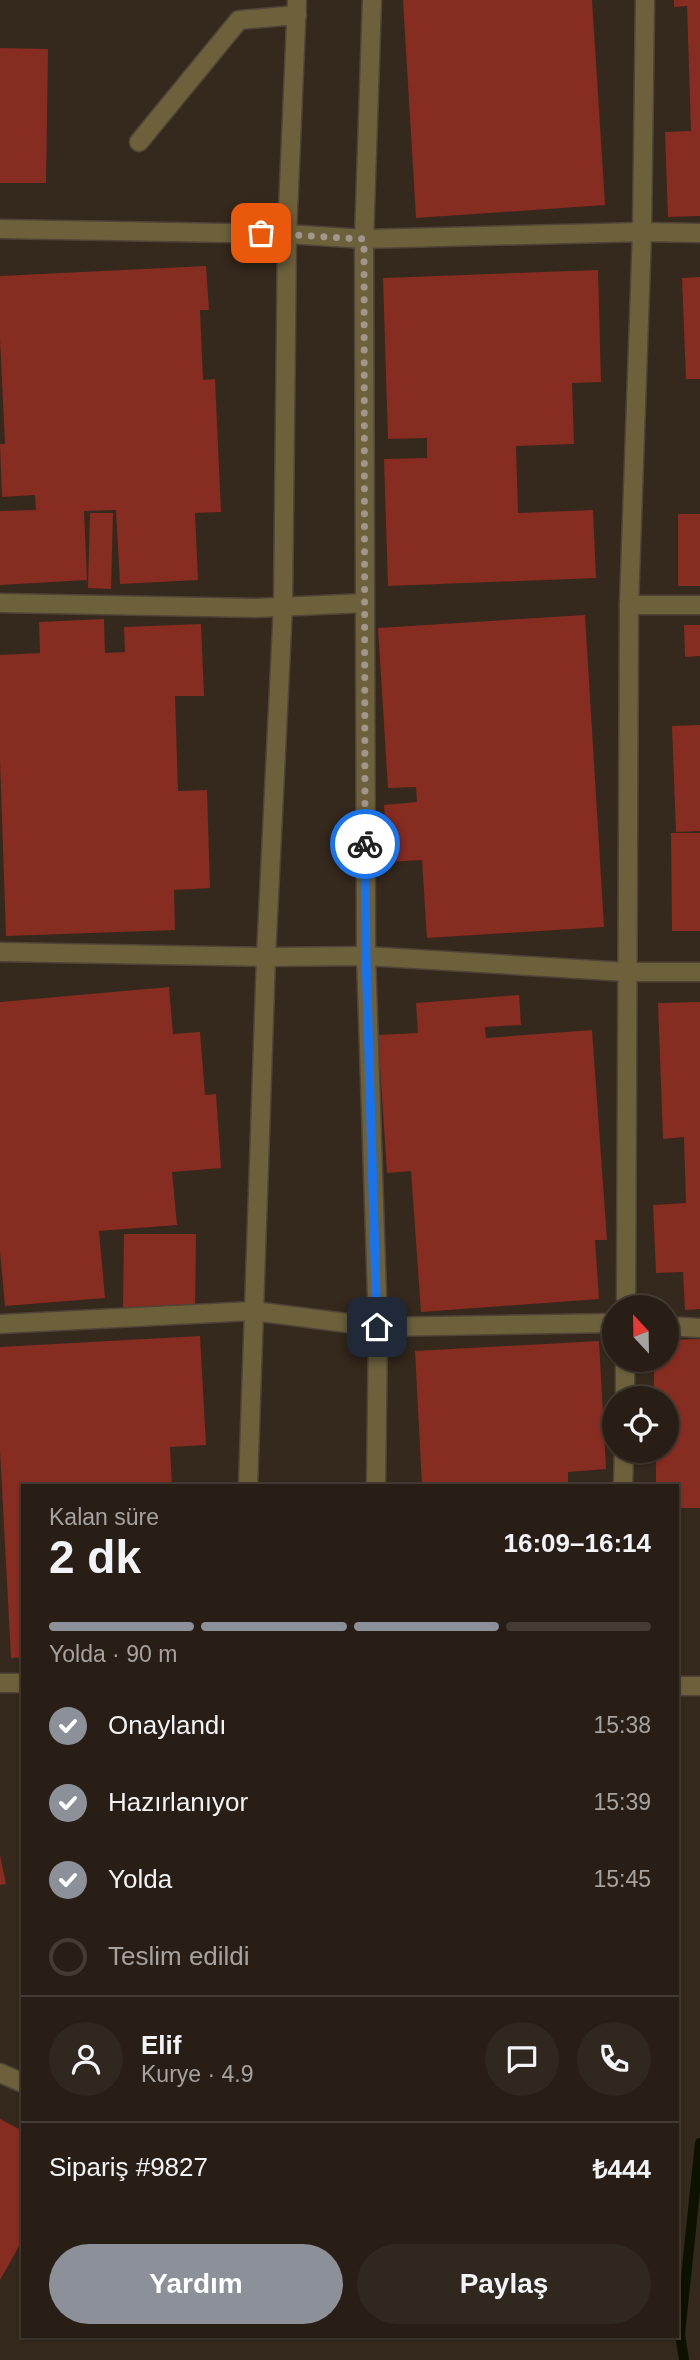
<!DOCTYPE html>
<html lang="tr">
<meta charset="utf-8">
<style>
:root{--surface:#281e15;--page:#30271e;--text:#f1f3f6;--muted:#a5a2a0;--line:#443c34;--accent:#8c9099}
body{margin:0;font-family:Helvetica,sans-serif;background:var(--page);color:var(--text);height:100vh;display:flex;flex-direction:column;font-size:26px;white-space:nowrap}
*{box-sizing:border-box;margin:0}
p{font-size:23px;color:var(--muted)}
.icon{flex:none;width:38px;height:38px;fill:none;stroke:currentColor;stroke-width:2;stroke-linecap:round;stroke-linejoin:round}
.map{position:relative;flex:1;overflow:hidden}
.sheet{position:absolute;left:21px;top:1484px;width:658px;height:854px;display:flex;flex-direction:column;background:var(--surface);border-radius:0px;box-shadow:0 2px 5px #0004,0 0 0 2px var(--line)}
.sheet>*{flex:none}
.needle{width:46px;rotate:338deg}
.tools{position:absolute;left:602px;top:1295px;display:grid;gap:14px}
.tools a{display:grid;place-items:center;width:77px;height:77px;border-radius:50%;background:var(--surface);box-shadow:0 2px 5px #0004,0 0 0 2px var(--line);font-size:35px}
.pin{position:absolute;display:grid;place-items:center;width:60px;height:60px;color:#fff;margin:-30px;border-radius:14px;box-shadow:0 4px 10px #0006}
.courier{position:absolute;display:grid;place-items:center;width:70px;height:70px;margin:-35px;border:5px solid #1a73e8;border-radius:50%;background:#fff;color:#222;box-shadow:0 2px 9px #0007}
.summary em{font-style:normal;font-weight:800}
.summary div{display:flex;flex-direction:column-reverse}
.summary{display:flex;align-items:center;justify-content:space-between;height:119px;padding:0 28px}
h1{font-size:46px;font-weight:800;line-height:52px}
.bar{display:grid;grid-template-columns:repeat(4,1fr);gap:10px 7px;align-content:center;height:84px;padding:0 28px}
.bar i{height:9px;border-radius:5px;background:var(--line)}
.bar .selected{background:var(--accent)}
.bar p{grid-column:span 4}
.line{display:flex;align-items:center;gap:18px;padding:0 28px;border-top:2px solid var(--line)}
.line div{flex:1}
.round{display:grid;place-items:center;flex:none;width:74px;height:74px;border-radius:37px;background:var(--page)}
ol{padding:0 28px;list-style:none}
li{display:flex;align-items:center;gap:21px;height:77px}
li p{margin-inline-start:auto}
li .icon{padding:7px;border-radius:50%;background:var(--accent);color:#fff;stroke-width:4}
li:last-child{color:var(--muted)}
li i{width:38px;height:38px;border:4px solid var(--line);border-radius:50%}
.cta{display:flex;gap:14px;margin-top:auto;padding:14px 28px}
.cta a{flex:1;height:80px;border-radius:42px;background:var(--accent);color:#fff;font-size:28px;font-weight:800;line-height:80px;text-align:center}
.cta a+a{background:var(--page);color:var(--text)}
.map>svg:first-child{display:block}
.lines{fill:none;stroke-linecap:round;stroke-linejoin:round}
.stream{stroke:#0b1200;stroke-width:10}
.building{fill:#862c21}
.service-casing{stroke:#504338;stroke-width:21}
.minor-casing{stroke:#504338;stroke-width:21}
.service{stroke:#6d613c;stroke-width:18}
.minor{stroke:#6d613c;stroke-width:18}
.done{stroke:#a1968e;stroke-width:7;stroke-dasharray:0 12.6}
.route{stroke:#1a73e8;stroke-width:9}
</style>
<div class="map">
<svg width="700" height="2360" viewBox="0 0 700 2360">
<rect width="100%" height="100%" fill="#35281c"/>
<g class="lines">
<path class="stream" d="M684,2360L680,2334L700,2143"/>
</g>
<g class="building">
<path d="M403,0H592L605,205L416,218Z"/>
<path d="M674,0H700V216L668,217L665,132L691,131L687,6L674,7Z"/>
<path d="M0,48L48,49L46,183H0Z"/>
<path d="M206,266L209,310H200L203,380L215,379L221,512L195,513L198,580L120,584L116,510L84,511L87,580L0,585V511L36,510L35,495L2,497L0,444H5L0,339V276Z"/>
<path d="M598,270L601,382L572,383L574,444L516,446L518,513L593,510L596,578L388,586L384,459L427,458V438L388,439L383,278Z"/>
<path d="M700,277V379H686L682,278Z"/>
<path d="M90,513H113L111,589L88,588Z"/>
<rect x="678" y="514" width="22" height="72"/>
<path d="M585,615L604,927L427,938L422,860L388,862L384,805L417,802L416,787L388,788L378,628Z"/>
<path d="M104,619L105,653L125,652L124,627L201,624L204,696H175L178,791L207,790L210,888L174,890L175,930L6,936L0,760V655L40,653L39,622Z"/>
<path d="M684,625H700V656L685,657Z"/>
<path d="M700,725V831L676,832L672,726Z"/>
<path d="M671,833H700V931H672Z"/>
<path d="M169,987L173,1034L200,1032L205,1095L216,1094L221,1168L172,1172L177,1225L99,1231L105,1298L5,1306L0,1251V1002Z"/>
<path d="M519,995L521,1025L485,1027L486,1038L592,1030L607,1240H595L599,1299L421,1312L411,1171L387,1173L378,1035L418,1033L416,1003Z"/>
<path d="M700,1002V1309L685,1310L683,1272L656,1273L653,1205L686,1203L684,1137L663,1139L658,1003Z"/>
<path d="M124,1234H196L195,1314H145L144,1307H123Z"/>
<path d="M200,1336L206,1445L170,1447L172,1486H23V1657L11,1658L0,1450V1347Z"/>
<path d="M700,1339V1508H677V1486H656V1451H667V1398H654V1360H667V1340Z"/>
<path d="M599,1341L606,1469L568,1472V1486H422L415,1351Z"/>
<path d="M0,1855L6,1884L0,1885Z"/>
<path d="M0,2119L23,2131V2239L0,2280Z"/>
</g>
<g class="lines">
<defs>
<g id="service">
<path d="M372,0L364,239L366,956L378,1327L376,1486"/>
<path d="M139,142L239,20L297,15"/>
<path d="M0,229L287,234"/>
<path d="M364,239L642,232L700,233"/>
<path d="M0,603L256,608L365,603"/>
<path d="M629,605H700"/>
<path d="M0,952L266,957L366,956L627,972H700"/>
<path d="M626,1307L629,605L642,232L645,0"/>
<path d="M0,1324L253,1311L378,1327L614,1323"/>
<path d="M667,1326L700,1328"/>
<path d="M625,1398V1360"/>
<path d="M248,1486L266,957L283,606L287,234L297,0"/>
<path d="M623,1486L624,1451"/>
<path d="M0,2073L23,2083"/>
</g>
<g id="minor">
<path d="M287,234L364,239"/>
<path d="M0,1683H23"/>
<path d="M677,1686H700"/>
</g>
</defs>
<use href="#service" class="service-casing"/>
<use href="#minor" class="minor-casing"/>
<use href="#service" class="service"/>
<use href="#minor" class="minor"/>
</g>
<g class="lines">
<path class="done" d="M261,233L364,239L365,844"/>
<path class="route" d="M365,844L366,956L377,1327"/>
</g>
</svg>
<div class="tools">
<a><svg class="needle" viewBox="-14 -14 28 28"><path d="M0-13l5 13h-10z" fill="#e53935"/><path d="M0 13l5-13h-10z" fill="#a5a2a0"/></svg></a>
<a><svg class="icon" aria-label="locate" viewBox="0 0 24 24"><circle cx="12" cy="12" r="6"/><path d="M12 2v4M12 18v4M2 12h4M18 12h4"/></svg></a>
</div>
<div class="pin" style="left:261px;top:233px;background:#ea580c"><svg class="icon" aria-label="bag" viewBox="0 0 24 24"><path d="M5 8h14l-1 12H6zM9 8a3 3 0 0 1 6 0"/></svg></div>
<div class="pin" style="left:377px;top:1327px;background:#1f2937"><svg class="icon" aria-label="home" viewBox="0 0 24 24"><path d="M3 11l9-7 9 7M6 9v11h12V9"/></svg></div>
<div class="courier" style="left:365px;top:844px"><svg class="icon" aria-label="bike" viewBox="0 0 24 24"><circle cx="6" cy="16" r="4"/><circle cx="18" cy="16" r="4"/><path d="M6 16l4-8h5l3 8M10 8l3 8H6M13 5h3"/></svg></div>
<section class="sheet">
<div class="summary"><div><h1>2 dk</h1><p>Kalan süre</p></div><em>16:09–16:14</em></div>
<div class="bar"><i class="selected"></i><i class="selected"></i><i class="selected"></i><i></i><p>Yolda · 90 m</p></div>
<ol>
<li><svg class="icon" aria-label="check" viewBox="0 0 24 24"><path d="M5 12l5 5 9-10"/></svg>Onaylandı<p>15:38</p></li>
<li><svg class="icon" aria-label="check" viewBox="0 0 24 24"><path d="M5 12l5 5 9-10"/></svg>Hazırlanıyor<p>15:39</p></li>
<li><svg class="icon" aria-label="check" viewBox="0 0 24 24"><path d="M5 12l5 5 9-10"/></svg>Yolda<p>15:45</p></li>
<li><i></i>Teslim edildi</li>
</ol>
<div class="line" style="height:126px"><a class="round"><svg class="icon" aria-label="person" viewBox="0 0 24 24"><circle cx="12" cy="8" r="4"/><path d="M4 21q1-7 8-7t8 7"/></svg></a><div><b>Elif</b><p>Kurye · 4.9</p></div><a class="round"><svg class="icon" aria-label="chat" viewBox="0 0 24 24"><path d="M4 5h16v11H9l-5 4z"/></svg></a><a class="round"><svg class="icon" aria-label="phone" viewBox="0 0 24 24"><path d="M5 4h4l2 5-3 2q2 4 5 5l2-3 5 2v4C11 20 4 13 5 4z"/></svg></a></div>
<div class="line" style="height:91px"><div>Sipariş #9827</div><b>₺444</b></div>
<div class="cta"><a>Yardım</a><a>Paylaş</a></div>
</section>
</div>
